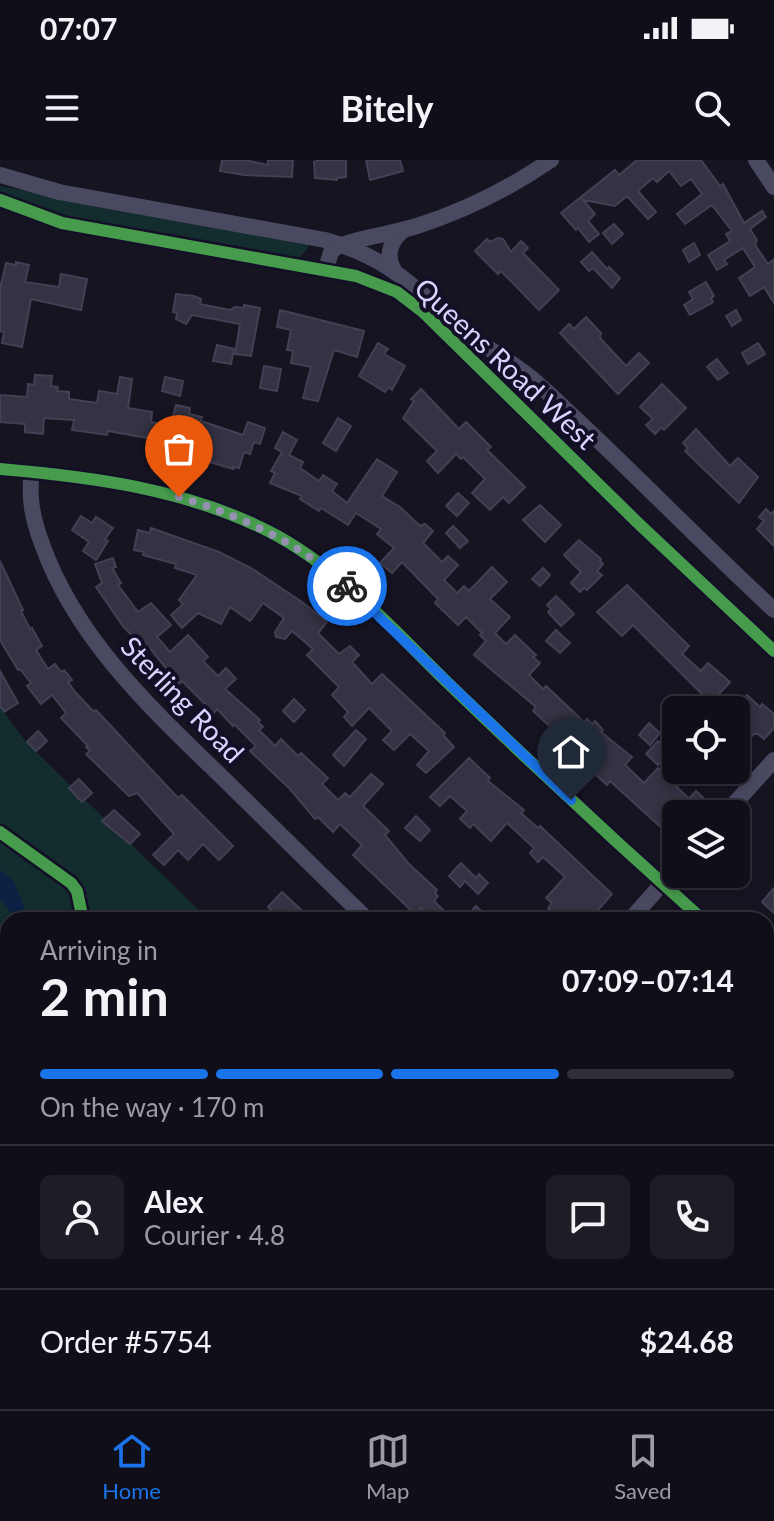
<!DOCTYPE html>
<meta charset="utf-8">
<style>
:root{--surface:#100f19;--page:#1e1d26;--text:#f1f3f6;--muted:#9c9ca2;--line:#302f38;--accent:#1a73e8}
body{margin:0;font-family:Lato,sans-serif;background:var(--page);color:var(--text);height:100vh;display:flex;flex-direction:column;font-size:30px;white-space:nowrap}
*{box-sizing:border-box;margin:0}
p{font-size:26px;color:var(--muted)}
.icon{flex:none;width:44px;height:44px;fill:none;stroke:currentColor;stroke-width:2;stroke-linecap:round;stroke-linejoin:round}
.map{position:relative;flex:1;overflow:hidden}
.details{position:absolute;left:0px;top:752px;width:774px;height:498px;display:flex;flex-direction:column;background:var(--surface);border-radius:24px 24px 0 0;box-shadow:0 4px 12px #0003,0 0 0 2px var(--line)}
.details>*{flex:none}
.fabs{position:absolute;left:662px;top:536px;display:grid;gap:16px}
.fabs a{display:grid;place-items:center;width:88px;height:88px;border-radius:12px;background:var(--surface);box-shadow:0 4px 12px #0003,0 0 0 2px var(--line);font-size:40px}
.pin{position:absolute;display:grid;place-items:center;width:68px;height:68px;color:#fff;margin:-82px -34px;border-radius:50% 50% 50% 0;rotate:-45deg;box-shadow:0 0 8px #0007}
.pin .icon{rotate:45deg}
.courier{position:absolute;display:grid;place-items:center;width:80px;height:80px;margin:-40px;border:6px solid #1a73e8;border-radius:50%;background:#fff;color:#222;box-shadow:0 2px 10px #0007}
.overview em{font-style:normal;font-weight:700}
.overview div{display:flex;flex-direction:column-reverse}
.overview{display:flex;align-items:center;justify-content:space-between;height:136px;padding:0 40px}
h1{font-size:52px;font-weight:700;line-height:60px}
.bar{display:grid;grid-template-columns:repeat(4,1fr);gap:12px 8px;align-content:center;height:96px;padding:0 40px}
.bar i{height:10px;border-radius:6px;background:var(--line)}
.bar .on{background:var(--accent)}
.bar p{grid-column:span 4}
.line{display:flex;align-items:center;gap:20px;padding:0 40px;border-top:2px solid var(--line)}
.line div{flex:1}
.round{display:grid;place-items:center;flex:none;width:84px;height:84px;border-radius:12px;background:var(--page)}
.status{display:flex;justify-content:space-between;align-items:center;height:56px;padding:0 40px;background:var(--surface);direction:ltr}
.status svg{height:22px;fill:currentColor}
header{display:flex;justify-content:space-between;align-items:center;height:104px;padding:0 40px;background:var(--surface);font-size:36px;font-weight:700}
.tabs{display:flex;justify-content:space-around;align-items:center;height:112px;border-top:2px solid var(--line);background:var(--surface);font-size:22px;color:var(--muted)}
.tabs a{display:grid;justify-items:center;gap:4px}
.tabs .on{color:var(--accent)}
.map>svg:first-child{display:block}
.green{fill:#132c2d}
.water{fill:#0d2144}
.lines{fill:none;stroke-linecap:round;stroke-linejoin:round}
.stream{stroke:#0d2144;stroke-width:4}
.building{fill:#343243;stroke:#433f54;stroke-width:2}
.path{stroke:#44505f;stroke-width:2;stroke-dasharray:4 6;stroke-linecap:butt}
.minor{stroke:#4a4962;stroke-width:16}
.cycleway-casing{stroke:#130f26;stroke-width:17}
.cycleway{stroke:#469c4c;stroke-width:12}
.done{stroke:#9591b1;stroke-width:8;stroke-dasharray:0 14.4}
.route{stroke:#1a73e8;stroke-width:10}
.labels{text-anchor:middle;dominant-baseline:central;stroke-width:8;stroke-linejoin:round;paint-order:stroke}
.street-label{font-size:28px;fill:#d9d4ff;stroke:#130f26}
</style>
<div class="status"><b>07:07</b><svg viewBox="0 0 49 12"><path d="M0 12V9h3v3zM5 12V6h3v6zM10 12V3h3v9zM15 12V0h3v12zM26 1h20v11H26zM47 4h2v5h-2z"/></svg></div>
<header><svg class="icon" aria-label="menu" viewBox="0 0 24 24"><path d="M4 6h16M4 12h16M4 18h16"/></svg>Bitely<svg class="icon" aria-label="search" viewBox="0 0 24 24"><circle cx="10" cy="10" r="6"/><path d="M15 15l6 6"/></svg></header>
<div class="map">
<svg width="774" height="1249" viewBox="0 0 774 1249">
<rect width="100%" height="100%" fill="#161421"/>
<g class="green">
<path d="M0,26L298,81L308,84V88L300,97H292L75,59L0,34Z"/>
<path d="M0,547L27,583L209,760H8V1242H744L752,1249H0Z"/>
</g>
<g class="water">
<path d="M0,710L14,721L29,760H17L0,739Z"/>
<path d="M443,1242H480L495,1249H460Z"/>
</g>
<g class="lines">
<path class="stream" d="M0,995L8,988"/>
</g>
<g class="building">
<path d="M222,0H245L268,5V0H293L292,17L244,15L220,11Z"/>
<path d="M319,0H346V17L337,18V20L315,18L314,2Z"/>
<path d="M366,0H400L403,11L370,20Z"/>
<path d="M637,0H701L720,26L723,24L744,63L762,51L766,57L750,69L757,80L755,85L768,104L774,99V143L764,127L750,136L739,118L755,107L743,88L724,100L727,104L717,110L708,95L730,81L726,74L732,71L712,45L685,64L677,54L702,34L691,19L681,26L669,11L657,22L653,18L638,31L656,52L648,59L627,36L615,46L583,40L595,54L588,61L599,74L589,82L578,68L576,70L561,53L615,10L619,15Z"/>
<path d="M614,64L623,74L612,84L603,73Z"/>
<path d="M498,78L503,79L511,92L521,81L528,88L523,93L559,130L539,150L501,111L498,114L475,91L487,79L490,82Z"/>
<path d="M694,83L700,95L689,102L683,90Z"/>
<path d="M592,92L607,109L609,107L620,118L612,128L593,108L589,111L581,102Z"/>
<path d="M16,102L29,105L25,122L59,127L61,114L87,119L81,150L31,139L22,187L2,183L4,172L0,171V129L6,103L16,105Z"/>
<path d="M706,122L714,136L711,138L713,142L690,155L684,145L693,139L689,132Z"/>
<path d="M176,134L194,136L201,139L200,144L230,150L235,147L244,148V145L260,148L251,196L235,194L240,164L192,155L186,164L176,159L177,153L173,152Z"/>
<path d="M280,150L364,171L357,197L334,190L318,241L303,238L311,207L291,203L293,191L287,190L291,170L277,167Z"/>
<path d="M736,150L741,160L732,166L726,156Z"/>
<path d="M586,157L601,173L600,178L626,206L639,193L649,203L618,234L560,173L569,164L574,169Z"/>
<path d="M378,183L388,189L384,194L405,206L392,230L389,227L385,232L359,216Z"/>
<path d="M758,183L765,194L748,204L742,193Z"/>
<path d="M217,185L234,189L231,204L213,201Z"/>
<path d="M717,199L728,213L718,220L707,207Z"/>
<path d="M264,206L281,209L277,231L260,228Z"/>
<path d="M35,215L52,216L51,226L58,227L57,231L69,232V239L97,243L99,231L117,234L120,217L132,219L128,248L152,252L151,262L170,266L176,245L190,248L189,254L202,257L201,261L243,275L248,262L265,268L260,284L254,282L250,294L244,292L239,308L233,307V309L210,302L211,299L206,297L209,289L187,283L186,289L164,281L108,271L107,275L72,270L74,260L44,258L43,274L25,272V264L0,262V235L27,237L28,224L34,225Z"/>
<path d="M165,217L183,221L180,236L162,231Z"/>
<path d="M662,224L686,248L664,270L662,267L655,274L646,265L653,259L640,247Z"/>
<path d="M421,229L459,269L466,262L491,287L487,290L525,327L509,343L503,337L490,350L472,333L485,319L463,297L461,299L456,294L438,313L427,301L437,291L403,258L414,241L411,239Z"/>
<path d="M338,258L351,266L336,291L323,283Z"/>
<path d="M696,269L730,306L738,298L758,317L739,343L685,291L688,288L683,283Z"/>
<path d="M283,272L297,280L289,295L303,302L300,308L319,321L323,315L337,324L332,331L347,343L377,299L397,312L382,336L400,347L420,366L425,364L433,371L423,383L442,402L448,396L458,405L444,420L457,433L464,426L469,431L492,407L507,422L490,439L510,457L495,473L506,484L515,475L536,495L533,497L540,503L529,515L543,529L546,526L584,562L587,559L592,564L595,561L603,570L601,572L632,597L625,605L644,623L658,608L689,639L696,631L709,643L700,654H676V681L610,621L607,625L595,614L598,611L533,551L536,547L474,495L486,481L480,475L482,473L466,457L458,465L435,443L438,439L402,402L392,413L380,403L394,388L377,374L381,369L356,353L348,365L321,348L319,351L300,339L302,336L270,323L275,313L271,311L282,292L275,288Z"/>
<path d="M458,333L469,343L457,356L446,346Z"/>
<path d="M540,345L561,365L545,382L523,360Z"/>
<path d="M766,349L771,354L774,351V386L757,369L764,361L759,357Z"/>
<path d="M81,356L92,363L96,357L113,368L105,379L108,381L96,400L83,391L89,382L72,370Z"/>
<path d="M453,366L468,381L460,388L446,373Z"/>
<path d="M151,368L219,392L251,408L302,442L327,462L318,473L339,494L350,486L359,495L352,502L372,524L382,514L445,573L443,575L454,587L426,613L417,605L429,591L410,574L394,590L383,580L392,571L369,548L352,566L344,557L348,552L332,535L339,527L307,495L313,489L292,471L285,479L276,477L275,472L284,458L263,443L250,461L230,447L221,464L198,453L182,468L171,455L183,444L179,440L197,415L175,408L176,404L143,395L144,392L134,390L138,370L150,373Z"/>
<path d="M579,380L601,399L600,401L603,404L597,411L602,415L587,430L584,428L580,432L571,423L581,412L564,395Z"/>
<path d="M113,398L116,407L112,408L121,423L118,425L138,452L151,443L171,465L157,477L170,492L188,475L208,497L203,501L218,516L226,508L236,519L225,529L260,560L258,562L263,567L259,570L275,586L281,579L298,596L301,593L328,618L322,624L338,640L345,633L350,637L371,614L383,624L363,646L389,671L385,675L408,703L437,730L435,733L438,736L434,741L453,760H433L421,748L415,754L353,695L362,685L340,664L333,672L318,657L315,659L290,629L250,591L256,586L234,564L233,566L217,549L214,553L182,521L179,524L148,486L145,489L123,466L96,427L102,423L95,404Z"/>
<path d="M0,401L23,450L21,451L30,469L32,468L42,486L36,490L48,509L55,504L61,512L64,510L72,520L68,522L75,532L94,552L96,550L178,638L182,635L233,686L219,700L203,684L188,700L178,690L164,705L153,695L174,674L137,633L129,636L86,594L90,591L86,587L88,586L61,558L66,553L52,535L41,544L27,526L31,523L20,509L18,510L0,480Z"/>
<path d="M543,408L550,415L540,426L532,419Z"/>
<path d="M627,425L689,486L682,494L701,511L708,503L730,522L711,543L633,465L622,476L597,452Z"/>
<path d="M556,436L574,454L561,466L548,452L551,449L547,445Z"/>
<path d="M556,470L570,483L560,493L546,481Z"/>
<path d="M0,511L18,543L4,552L0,546Z"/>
<path d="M747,535L760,547L762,544L774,554V568L764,579L758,574H754L749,579L745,576L741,580L736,575V548Z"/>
<path d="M294,539L305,550L294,562L283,551Z"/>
<path d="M649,563L660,573L650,585L639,575Z"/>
<path d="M356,570L366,579L344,606L333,595Z"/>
<path d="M38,571L47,581L36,591L27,582Z"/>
<path d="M658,581L670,592L658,605L646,594Z"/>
<path d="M469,598L490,618L488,621L524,650L521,653L538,668L540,666L612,734L589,760H562L548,748L552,743L546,738L565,717L543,697L538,702L530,693L534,688L507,663L491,681L473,664L470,668L460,659L467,651L450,636L440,646L430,637Z"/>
<path d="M79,619L92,633L82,642L69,628Z"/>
<path d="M114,650L140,674L130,684L102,661Z"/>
<path d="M416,656L430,670L420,681L405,668Z"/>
<path d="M461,703L476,718L479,714L488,723L478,734L465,721L460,727L449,716Z"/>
<path d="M774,728V753L762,742Z"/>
<path d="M282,732L312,760H281L268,747Z"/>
<path d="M476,746L491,760H463Z"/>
</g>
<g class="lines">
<g class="path">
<path d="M0,1019L8,1028"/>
<path d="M0,1040H1"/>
<path d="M0,1063L8,1072"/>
<path d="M26,1242L27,1249"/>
<path d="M84,1242L90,1249"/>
<path d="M316,1242L332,1249"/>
<path d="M71,1249L80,1242"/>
<path d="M166,1249L177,1242"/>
<path d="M269,1249L282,1242"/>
</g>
<g class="minor">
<path d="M756,0L774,27"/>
<path d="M0,15L59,32L325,80C397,100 417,133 471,176C492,192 516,204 536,222C617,295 694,376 774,450"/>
<path d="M0,40L62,63L356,116L397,132L423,152L638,363L774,491"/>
<path d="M393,108C385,94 392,78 405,69"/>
<path d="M326,109L331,92L338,86C363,77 391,74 417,66C464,51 510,28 551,0"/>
<path d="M0,309C93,317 186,329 270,372C340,408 394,471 450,525C533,605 617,683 703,760"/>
<path d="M32,312C28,338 33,360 42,384C77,482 155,552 228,623C275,669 321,715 368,760"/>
<path d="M725,654L774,600"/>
<path d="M630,760L676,708"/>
<path d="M766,816L774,822"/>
<path d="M0,847L8,855"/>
<path d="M766,1111L774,1118"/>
</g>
<defs>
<g id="cycleway">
<path d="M0,40L62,63L356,116L397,132L423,152L638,363L774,491"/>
<path d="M0,309C93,317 186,329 270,372C340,408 394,471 450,525C533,605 617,683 703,760"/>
<path d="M0,672L71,723L77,731L83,760"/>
</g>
</defs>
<use href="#cycleway" class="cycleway-casing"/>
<use href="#cycleway" class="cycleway"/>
</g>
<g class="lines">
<path class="done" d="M179,337C241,356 299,383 347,426"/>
<path class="route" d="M347,426L571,640"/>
</g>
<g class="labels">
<g class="street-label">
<text transform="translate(506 203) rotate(43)">Queens Road West</text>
<text transform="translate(183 539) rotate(46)">Sterling Road</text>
</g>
</g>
</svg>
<div class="fabs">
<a><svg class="icon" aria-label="locate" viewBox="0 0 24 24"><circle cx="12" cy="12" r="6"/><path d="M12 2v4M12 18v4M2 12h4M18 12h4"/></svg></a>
<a><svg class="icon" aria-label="layers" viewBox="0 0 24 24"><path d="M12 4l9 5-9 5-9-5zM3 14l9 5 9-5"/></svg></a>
</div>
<div class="pin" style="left:179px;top:337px;background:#ea580c"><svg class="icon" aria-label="bag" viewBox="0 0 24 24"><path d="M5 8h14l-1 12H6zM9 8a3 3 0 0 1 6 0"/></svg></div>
<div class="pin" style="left:571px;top:640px;background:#1f2937"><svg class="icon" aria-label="home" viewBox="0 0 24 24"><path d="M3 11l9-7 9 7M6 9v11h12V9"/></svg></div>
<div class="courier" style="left:347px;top:426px"><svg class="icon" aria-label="bike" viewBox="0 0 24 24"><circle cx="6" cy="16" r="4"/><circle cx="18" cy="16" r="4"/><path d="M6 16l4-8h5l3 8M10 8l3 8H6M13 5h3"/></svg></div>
<section class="details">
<div class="overview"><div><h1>2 min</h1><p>Arriving in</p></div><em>07:09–07:14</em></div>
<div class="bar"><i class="on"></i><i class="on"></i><i class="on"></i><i></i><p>On the way · 170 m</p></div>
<div class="line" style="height:144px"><a class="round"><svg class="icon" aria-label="person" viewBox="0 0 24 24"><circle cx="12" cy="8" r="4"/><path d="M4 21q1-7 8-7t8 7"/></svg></a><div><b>Alex</b><p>Courier · 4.8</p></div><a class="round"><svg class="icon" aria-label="chat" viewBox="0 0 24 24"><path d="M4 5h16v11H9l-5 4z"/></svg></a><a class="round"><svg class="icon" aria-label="phone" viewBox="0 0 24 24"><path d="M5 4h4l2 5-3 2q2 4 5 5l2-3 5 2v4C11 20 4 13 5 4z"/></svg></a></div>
<div class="line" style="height:104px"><div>Order #5754</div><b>$24.68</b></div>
</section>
</div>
<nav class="tabs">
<a class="on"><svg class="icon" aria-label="home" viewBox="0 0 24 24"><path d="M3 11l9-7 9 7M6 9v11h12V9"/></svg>Home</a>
<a><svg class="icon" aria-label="map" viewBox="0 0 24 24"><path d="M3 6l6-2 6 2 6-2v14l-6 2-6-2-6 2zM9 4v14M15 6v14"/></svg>Map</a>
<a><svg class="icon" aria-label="saved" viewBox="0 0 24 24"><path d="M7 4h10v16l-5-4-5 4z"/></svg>Saved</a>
</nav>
